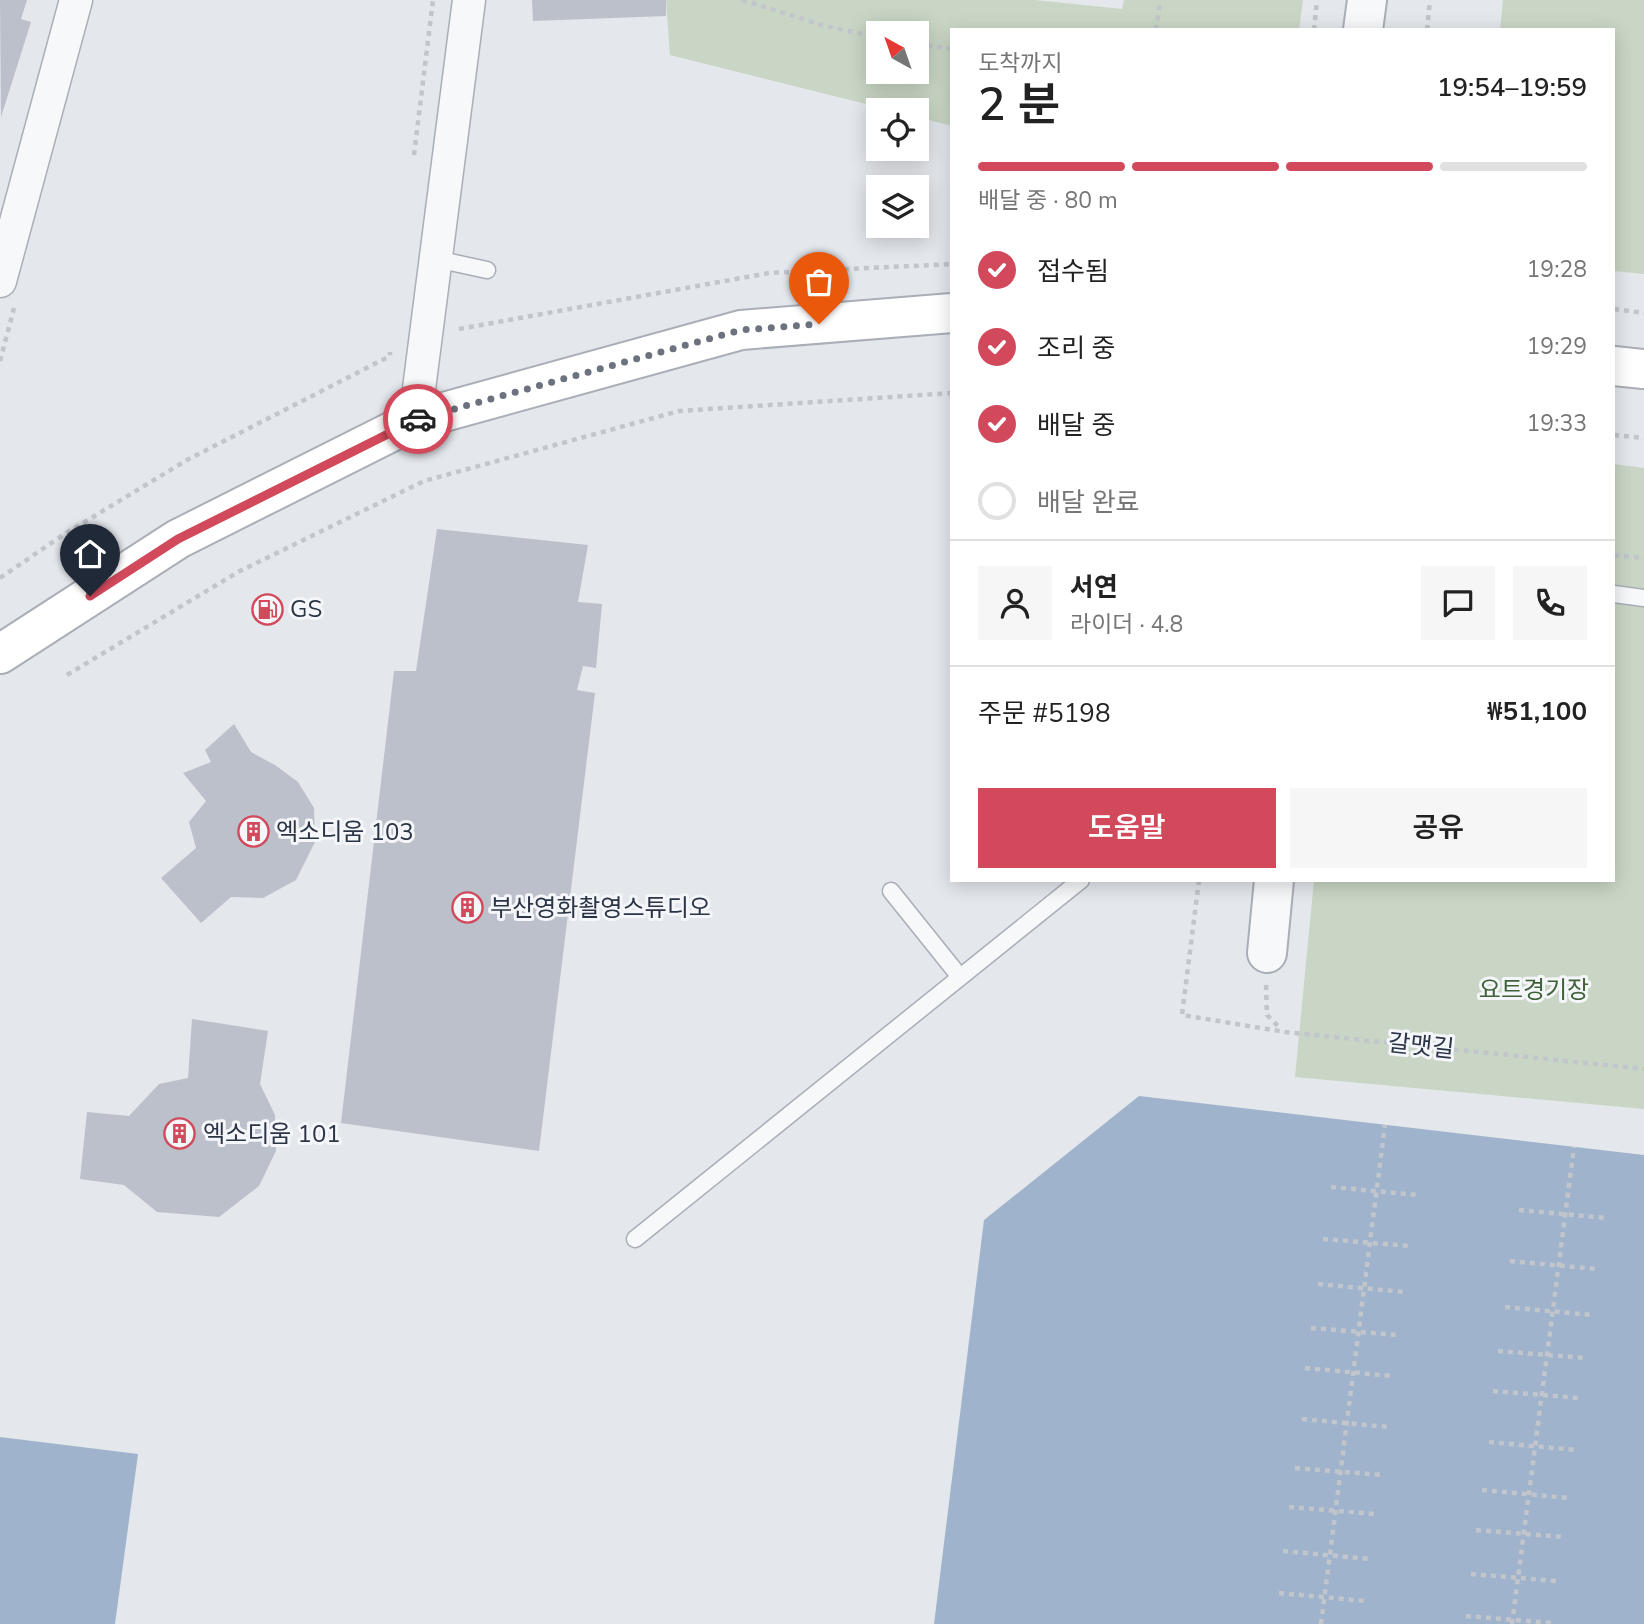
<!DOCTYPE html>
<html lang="ko">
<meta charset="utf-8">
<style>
:root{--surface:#fff;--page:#f6f6f6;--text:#222;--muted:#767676;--line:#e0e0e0;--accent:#d1495b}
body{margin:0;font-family:"Nunito Sans","Noto Sans KR",sans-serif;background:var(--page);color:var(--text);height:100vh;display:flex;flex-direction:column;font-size:26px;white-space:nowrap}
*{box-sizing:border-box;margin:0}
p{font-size:23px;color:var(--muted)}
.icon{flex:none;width:38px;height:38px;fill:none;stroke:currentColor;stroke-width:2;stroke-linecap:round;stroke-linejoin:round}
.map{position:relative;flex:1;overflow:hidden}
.sheet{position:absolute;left:950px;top:28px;width:665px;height:854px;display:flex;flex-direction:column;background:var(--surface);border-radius:0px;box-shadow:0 4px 18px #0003}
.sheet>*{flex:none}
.needle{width:46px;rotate:320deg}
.fabs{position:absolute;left:866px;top:21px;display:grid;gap:14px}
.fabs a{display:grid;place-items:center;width:63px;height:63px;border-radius:0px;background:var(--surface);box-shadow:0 4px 18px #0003;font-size:35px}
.pin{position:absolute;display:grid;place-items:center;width:60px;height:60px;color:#fff;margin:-72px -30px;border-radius:50% 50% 50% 0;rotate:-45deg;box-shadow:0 0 7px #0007}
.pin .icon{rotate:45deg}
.courier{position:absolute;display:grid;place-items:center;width:70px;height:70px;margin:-35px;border:5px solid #d1495b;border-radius:50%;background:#fff;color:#222;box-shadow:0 2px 9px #0007}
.headline em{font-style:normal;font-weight:600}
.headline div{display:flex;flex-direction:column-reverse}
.headline{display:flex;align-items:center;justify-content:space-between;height:119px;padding:0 28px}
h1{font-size:46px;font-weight:600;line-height:52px}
.bar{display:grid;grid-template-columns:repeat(4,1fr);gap:10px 7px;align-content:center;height:84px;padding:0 28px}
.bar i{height:9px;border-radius:5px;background:var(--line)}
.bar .active{background:var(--accent)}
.bar p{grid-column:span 4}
.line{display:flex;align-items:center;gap:18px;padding:0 28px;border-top:2px solid var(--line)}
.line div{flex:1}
.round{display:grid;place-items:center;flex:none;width:74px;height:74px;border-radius:0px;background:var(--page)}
ol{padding:0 28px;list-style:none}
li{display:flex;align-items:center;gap:21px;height:77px}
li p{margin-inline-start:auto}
li .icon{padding:7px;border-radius:50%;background:var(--accent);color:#fff;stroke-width:4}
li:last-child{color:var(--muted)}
li i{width:38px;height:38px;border:4px solid var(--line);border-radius:50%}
.primary-button{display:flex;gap:14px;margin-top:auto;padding:14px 28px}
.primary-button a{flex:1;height:80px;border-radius:0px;background:var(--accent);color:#fff;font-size:28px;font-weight:600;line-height:80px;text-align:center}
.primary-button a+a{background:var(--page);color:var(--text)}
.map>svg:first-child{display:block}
.green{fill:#c9d6c5;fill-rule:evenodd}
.water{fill:#9fb4cc}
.building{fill:#bbc0ca}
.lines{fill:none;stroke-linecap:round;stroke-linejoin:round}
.service-casing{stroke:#a9aeb7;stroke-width:19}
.minor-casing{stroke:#a9aeb7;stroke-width:35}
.tertiary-casing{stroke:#a9aeb7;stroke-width:42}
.secondary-casing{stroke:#a9aeb7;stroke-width:42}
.path{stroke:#c2c5cb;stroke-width:4.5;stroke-dasharray:5 5;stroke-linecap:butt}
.service{stroke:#f7f8fa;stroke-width:16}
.minor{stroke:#f7f8fa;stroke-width:32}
.tertiary{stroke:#f7f8fa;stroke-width:38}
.secondary{stroke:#fff;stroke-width:38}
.done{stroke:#6c737f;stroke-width:7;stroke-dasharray:0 12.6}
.route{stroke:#d1495b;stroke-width:9}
.labels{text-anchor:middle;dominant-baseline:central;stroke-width:6;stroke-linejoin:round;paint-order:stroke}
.poi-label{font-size:24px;fill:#2b3445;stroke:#f4f6f9;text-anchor:start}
.park-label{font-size:24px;fill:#3f6138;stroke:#f4f6f9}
.street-label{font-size:24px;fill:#2b3445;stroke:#f4f6f9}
</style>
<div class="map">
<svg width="1644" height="1624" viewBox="0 0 1644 1624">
<rect width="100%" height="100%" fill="#e4e7ec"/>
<g class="green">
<path d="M666,0H1035L1122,9L1124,0H1303L1299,30H952V126L917,117V110H890L670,55ZM878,33H917V72H878Z"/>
<path d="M1503,0H1644V274L1614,271V30H1500Z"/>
<path d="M1614,464L1644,468V1109L1295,1077L1314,880H1614Z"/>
</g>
<g class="water">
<path d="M1139,1096L1644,1155V1624H934L984,1220Z"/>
<path d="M0,1437L138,1454L115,1624H0Z"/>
</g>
<g class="building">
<path d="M0,0H27L21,19L31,22L1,117Z"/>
<path d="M532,0H666V16L533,21Z"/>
<path d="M437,529L588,545L578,602L602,604L596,668L583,666L577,690L595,693L539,1151L341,1123L394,671H416Z"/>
<path d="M234,724L251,752L275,765L298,782L314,808L315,842L296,880L263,898L231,897L201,923L161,878L196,848L189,822L206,801L183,773L211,762L205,750Z"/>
<path d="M192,1019L268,1031L260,1084L275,1115L276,1151L259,1186L219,1217L157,1212L124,1185L80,1179L87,1112L129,1116L159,1084L188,1078Z"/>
</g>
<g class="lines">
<defs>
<g id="service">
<path d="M436,259L487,270"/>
<path d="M1614,594L1644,598"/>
<path d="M891,891L960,977"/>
<path d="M635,1239L1081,880"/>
</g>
<g id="minor">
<path d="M0,281L76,0"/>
<path d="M415,420L469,0"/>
</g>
<g id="tertiary">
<path d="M1363,30L1367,0"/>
<path d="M1267,953L1274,880"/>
</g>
<g id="secondary">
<path d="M1614,366L1644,369"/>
<path d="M0,654L178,539L415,420L741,330L952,313"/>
</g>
</defs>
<use href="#service" class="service-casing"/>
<use href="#minor" class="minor-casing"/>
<use href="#tertiary" class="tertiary-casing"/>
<use href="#secondary" class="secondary-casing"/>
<g class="path">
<path d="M742,0L825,26L878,37"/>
<path d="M1156,30L1160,0"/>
<path d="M1314,30L1317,0"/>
<path d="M1427,30L1430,0"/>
<path d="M917,44L952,49"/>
<path d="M414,155L433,0"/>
<path d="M1614,309L1644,313"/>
<path d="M459,329L769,273L952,264"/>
<path d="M0,361L14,308"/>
<path d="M1614,435L1644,438"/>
<path d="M1614,555L1644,558"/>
<path d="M0,578L63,535L187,460L390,356V352"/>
<path d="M67,675L238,572L424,481L679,411L952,393"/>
<path d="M1199,880L1182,1015L1285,1032L1644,1069"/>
<path d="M1033,881L1034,880"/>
<path d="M1266,985L1267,1015L1281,1029"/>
<path d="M1331,1187L1418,1195"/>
<path d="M1519,1210L1606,1218"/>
<path d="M1323,1239L1410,1246"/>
<path d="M1510,1261L1597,1269"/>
<path d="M1318,1284L1405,1292"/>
<path d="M1505,1307L1592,1315"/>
<path d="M1311,1328L1398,1335"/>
<path d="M1498,1351L1585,1358"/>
<path d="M1305,1368L1392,1376"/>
<path d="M1493,1391L1579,1398"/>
<path d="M1302,1419L1389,1427"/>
<path d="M1489,1442L1576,1450"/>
<path d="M1295,1468L1382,1475"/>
<path d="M1482,1490L1569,1498"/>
<path d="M1289,1507L1375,1514"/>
<path d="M1476,1530L1563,1537"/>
<path d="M1283,1551L1370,1559"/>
<path d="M1471,1574L1557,1581"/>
<path d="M1279,1593L1365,1601"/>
<path d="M1466,1616L1553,1623"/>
<path d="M1321,1624L1385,1125"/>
<path d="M1512,1624L1574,1147"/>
</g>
<use href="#service" class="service"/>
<use href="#minor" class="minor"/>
<use href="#tertiary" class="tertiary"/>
<use href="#secondary" class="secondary"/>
</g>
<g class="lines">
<path class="done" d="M418,419L741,330L819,324"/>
<path class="route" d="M90,596L178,539L418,419"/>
</g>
<defs>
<symbol id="fuel-ring" viewBox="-11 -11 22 22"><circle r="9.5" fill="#f4f6f9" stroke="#d1495b" stroke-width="1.5"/><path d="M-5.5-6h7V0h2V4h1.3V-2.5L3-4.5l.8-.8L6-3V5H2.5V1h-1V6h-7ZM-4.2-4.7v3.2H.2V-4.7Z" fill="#d1495b"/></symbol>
<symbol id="building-ring" viewBox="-11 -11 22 22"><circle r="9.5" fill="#f4f6f9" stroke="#d1495b" stroke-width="1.5"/><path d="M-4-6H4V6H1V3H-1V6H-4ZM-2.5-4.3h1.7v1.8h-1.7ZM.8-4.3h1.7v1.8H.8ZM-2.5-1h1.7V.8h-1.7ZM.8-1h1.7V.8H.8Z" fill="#d1495b"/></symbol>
</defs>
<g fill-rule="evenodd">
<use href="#fuel-ring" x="250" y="592" width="35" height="35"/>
<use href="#building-ring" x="236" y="814" width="35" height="35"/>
<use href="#building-ring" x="450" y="890" width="35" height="35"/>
<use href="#building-ring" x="162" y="1116" width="35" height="35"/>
</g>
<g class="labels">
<g class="poi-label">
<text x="290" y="609">GS</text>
<text x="276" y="832">엑소디움 103</text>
<text x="490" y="908">부산영화촬영스튜디오</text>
<text x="203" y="1134">엑소디움 101</text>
</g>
<g class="park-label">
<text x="1534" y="990">요트경기장</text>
</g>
<g class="street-label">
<text transform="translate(1421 1046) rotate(6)">갈맷길</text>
</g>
</g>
</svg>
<div class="fabs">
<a><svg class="needle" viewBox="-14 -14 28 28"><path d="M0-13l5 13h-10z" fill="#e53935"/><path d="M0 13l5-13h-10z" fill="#767676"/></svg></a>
<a><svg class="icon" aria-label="locate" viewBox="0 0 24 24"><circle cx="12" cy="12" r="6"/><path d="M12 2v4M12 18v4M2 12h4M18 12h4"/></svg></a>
<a><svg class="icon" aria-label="layers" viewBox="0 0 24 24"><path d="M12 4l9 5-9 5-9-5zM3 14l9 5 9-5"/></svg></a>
</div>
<div class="pin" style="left:819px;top:324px;background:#ea580c"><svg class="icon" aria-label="bag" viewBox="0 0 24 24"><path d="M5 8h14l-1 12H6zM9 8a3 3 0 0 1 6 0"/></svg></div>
<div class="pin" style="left:90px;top:596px;background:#1f2937"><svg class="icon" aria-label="home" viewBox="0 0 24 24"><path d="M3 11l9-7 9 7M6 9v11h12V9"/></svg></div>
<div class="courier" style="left:418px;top:419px"><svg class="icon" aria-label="car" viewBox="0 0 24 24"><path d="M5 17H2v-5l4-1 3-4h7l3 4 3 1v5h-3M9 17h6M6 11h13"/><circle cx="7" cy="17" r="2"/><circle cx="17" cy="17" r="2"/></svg></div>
<section class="sheet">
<div class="headline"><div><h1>2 분</h1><p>도착까지</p></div><em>19:54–19:59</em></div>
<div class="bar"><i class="active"></i><i class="active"></i><i class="active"></i><i></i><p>배달 중 · 80 m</p></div>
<ol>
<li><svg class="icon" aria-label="check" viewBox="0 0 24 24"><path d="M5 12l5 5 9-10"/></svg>접수됨<p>19:28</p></li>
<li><svg class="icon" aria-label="check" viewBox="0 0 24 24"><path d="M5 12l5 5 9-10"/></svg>조리 중<p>19:29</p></li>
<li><svg class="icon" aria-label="check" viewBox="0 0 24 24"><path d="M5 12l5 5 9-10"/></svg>배달 중<p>19:33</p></li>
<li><i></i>배달 완료</li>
</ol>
<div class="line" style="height:126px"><a class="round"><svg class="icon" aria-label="person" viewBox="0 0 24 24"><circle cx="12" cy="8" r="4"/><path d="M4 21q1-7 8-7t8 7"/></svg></a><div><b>서연</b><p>라이더 · 4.8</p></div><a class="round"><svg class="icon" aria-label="chat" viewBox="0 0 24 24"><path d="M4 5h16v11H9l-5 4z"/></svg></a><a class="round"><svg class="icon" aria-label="phone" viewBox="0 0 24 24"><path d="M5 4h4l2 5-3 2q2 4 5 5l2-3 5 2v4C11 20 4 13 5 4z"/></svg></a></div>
<div class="line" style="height:91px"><div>주문 #5198</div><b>₩51,100</b></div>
<div class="primary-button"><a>도움말</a><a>공유</a></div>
</section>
</div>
